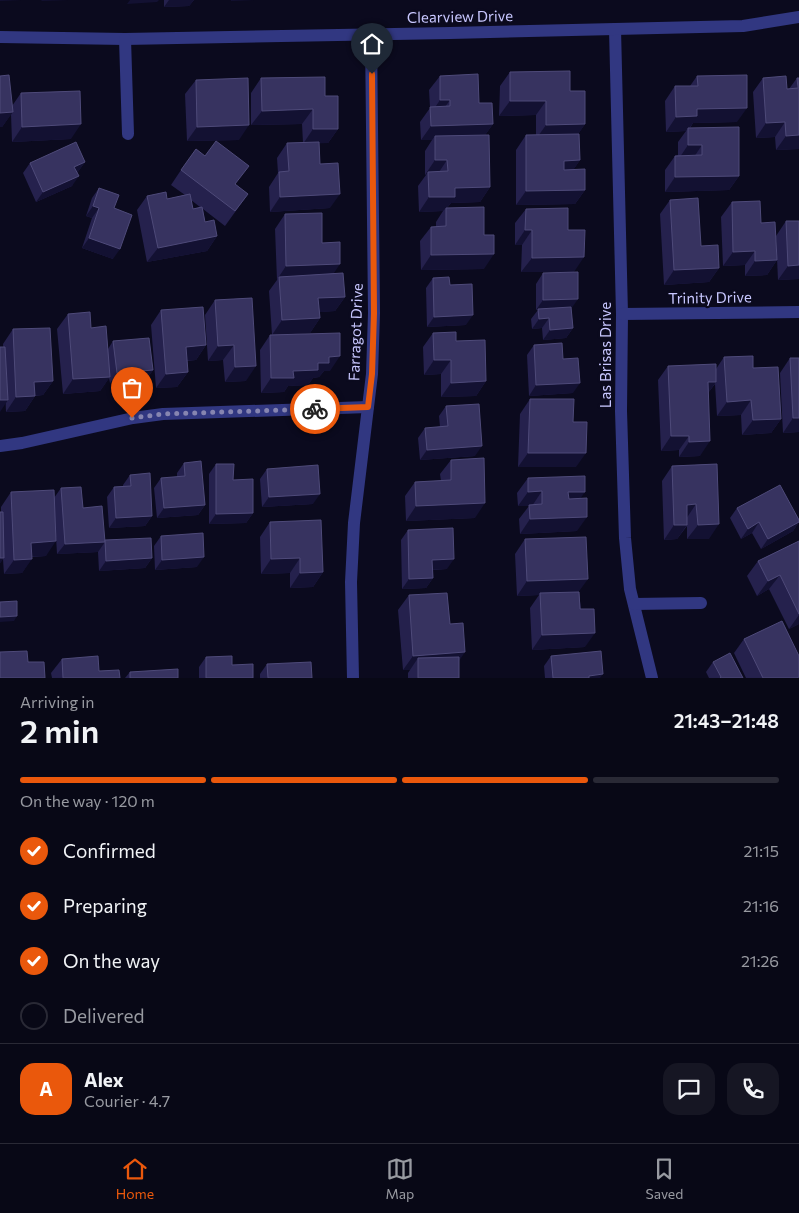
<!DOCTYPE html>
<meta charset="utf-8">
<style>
:root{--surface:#080816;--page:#161623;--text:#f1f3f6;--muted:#989aa1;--line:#292935;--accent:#ea580c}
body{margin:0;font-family:Commissioner,sans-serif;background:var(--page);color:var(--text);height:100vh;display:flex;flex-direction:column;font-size:19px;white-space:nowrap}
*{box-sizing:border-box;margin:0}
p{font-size:16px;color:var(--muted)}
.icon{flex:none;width:28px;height:28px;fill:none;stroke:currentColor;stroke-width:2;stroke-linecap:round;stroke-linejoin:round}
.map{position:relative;height:678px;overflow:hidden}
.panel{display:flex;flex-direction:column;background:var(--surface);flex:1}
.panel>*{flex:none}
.pin{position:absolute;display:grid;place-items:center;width:42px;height:42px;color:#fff;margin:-51px -21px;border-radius:50% 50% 50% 0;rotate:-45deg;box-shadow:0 0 5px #0007}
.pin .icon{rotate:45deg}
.courier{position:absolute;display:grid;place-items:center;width:50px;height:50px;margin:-25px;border:4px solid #ea580c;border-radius:50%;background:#fff;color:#222;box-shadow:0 1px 6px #0007}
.head em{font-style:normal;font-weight:600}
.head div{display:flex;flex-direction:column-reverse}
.head{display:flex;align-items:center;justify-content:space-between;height:85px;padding:0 20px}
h1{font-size:32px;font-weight:600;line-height:38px}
.bar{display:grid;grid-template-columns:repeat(4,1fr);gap:8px 5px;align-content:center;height:60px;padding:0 20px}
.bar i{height:6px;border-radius:4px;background:var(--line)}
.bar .selected{background:var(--accent)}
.bar p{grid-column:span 4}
.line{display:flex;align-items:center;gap:12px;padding:0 20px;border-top:1px solid var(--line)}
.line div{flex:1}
.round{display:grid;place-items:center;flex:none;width:52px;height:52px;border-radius:15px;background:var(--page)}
ol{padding:0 20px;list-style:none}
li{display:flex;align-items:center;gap:15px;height:55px}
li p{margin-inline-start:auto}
li .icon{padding:5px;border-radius:50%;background:var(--accent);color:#fff;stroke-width:4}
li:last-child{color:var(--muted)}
li i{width:28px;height:28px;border:2px solid var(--line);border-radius:50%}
.menu{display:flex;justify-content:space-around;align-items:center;height:70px;border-top:1px solid var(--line);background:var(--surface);font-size:14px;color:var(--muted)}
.menu a{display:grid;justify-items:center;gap:2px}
.menu .selected{color:var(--accent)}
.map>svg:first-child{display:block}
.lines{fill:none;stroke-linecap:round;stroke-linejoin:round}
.minor{stroke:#313781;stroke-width:12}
.wall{fill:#25214d;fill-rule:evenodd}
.shaded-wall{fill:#131132}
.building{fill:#373360;stroke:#4e4a79}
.done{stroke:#8685b0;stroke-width:5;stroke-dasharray:0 9}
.route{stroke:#ea580c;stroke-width:6}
.labels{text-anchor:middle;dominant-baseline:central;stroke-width:4.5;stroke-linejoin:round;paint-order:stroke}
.street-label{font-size:15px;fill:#c8c7ff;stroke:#0b0a1e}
</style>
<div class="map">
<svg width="799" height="678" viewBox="0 0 799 678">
<rect width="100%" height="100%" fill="#0b0a1e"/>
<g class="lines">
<g class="minor">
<path d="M615,29L622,314L621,411L625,538L630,589L652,678"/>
<path d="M0,37L125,39L450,33L743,26L799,17"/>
<path d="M125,39L128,134"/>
<path d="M622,314L799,312"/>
<path d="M0,446L22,443L133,418L163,414L368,407"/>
<path d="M634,604L701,603"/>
<path d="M353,678L351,582L354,523L372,374L374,313L371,34"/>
</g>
</g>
<g class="wall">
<path d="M164,0H194L189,6L164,7Z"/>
<path d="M510,72L570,91L585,124L578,134L580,160L573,170L585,190L575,204L516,205V150L526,135H536V115L499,116L500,86Z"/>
<path d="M0,76L12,106L21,93L71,139L12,142L11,114L2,127H0Z"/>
<path d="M440,76L479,103L493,124L485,135L490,187L480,202L451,203L447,208L484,269L421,270L420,241L431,227H436V222L443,211L419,212L418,186L426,175H425V151L432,140H421L420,122L430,108L429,90Z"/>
<path d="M697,76L737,122L693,123L690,128L739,176L729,190L665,192V170L675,156L678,155V142L686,131L666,132L665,101L675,86H690Z"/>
<path d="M261,78L325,96L338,129L328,143H319L320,164L330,208L270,212L269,187L278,173L277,158L287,143H303L302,124L251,125V93Z"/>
<path d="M763,78L787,89H789L797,78L799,149L776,150L775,137L756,138L753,92Z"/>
<path d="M196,80L239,140L187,141L185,94Z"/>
<path d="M85,162L77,173L72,186L36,202L23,173L30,163Z"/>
<path d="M181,170L236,185L248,194L225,226L203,209L205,222L217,236L207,251L147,262L137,210L147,196L167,199L185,195L171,185ZM191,200L200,207L193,209Z"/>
<path d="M99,188L114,208L113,259L82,248L92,218L86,216L92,198Z"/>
<path d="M670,200L701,246L719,268L709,282L664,285L660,214Z"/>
<path d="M732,202L761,223L777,260L767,275L745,276V265L723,266L721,217Z"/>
<path d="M526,209L568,230L574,272H521L522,245H515V223Z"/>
<path d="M285,214L322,243L334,273L345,297L335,311L319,312L320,318L310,333L272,335L269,291L277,280L275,229Z"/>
<path d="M786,221H799V279L778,280L776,236Z"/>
<path d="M543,273L571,308L573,328L566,338L543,340L542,328L532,329L531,319L538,310H536V284Z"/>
<path d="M433,278L450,285L466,325L427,327L426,288Z"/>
<path d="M252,298L246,381L225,382L223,360L208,361L205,315L215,300Z"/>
<path d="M161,310L206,345L196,360L187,361L188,372L177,387L156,388L151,325Z"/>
<path d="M68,314L91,328L108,349L113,341L153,370L146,380L110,383L109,378L100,391L63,394L57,329Z"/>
<path d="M13,329L53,381L43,395L35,396L25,411L6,412L3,344Z"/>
<path d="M433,333L456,341L486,381L476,396L441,397V374L424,375L423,347Z"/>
<path d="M270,335L330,371H324L319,377L313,378L308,385L288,386L284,392L261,393L260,350Z"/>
<path d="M534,345L563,359L573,393L529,396L527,355Z"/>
<path d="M724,357L753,368L781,419L771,433L742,435L741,415L717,416L715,384L708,393L700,456L679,457V450L661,451L658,380L668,366L716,369Z"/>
<path d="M790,358H799V432L783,433L780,373Z"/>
<path d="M530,399L573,422L576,467H518L520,414Z"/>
<path d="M446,406L475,456L420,460L418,438L425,428L440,427L439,416Z"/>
<path d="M451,460L475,518L406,521L405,496L415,482L441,481L440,474Z"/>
<path d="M184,463L205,505L198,515L157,518L154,488L161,478L177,477V473Z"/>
<path d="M216,464L233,480L253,513L246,523L209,524V474Z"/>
<path d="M717,464L709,539H687V526L677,539L664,540L662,481L672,466Z"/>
<path d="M267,469L313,504L262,507L260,479Z"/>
<path d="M130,475L152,516L145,526L109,528L107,497L114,487L123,486V485Z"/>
<path d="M528,478L580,499L577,531L520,534L519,519L529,506H518L517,493Z"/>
<path d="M61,488L83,508L105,540L152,558L145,568L99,571L98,552L57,554L55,519L46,556L32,557L22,573L4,574L3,559L0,563V512H1V507L11,492L54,498Z"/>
<path d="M737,508L799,520V522L793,531L761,549L752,533L741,539L730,518Z"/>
<path d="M270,522L323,572L313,587L290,588V573L261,574L260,537Z"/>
<path d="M408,530L447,569L433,570V578L426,588L402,589L401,540Z"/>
<path d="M161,536L197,567L155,570L154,546Z"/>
<path d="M525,539L579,592L585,647L532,650L530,608L539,595L517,596L515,554Z"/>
<path d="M799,541V624L789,629L769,589L757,596L747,576L758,561Z"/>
<path d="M409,595L450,624L459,661V678H408V673L410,670H403L398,610Z"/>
<path d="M744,639L799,678H746L734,653Z"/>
<path d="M551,656L600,678H545L544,666Z"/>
<path d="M206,657L232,665L253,678H199V667Z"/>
<path d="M62,659L99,671L120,678H52L51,673Z"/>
<path d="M713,662L743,678H709L706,672Z"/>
<path d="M267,664L312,678H260V674Z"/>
<path d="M130,672L178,678H125Z"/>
</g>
<g class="shaded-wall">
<path d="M0,0H21L0,1Z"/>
<path d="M42,0H68L41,1Z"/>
<path d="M130,0H159L157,2L127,4Z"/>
<path d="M169,0H194L189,6L164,7Z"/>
<path d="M231,0H254L231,1Z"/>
<path d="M440,100H450L440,114L430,115Z"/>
<path d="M510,101H546L536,115L499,116Z"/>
<path d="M747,108L737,122L693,123L688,130V128L686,131L666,132L676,117L697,109Z"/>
<path d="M313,109L302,124L251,125L262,111Z"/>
<path d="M13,112L2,127H0V113Z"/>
<path d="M785,122L775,137L756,138L766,123Z"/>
<path d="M81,124L71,139L12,142L22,127Z"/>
<path d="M493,124L483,138L435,136L432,140H421L431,126Z"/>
<path d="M585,124L575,139H536L546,125Z"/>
<path d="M249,125L239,140L187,141L197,127Z"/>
<path d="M313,129H338L328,143L303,144Z"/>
<path d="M799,135V149L776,150L786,136Z"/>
<path d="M688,145H702L692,160H678Z"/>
<path d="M435,160H447L437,175L428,172L426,175H425Z"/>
<path d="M580,160L570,175H553L564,161Z"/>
<path d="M85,162L78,172L67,177L74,167Z"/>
<path d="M79,176L72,186L36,202L43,192Z"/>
<path d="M739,176L729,190L665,192L675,177Z"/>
<path d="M490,187L480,202L451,203L446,209V208L443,211L419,212L429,197L455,188Z"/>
<path d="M585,190L575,204L516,205L526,191Z"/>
<path d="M340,194L330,208L270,212L280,197Z"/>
<path d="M93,206L99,208L92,218L86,216Z"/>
<path d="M525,230H532L522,245H515Z"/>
<path d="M217,236L207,251L147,262L158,248Z"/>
<path d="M89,238L120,249L113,259L82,248Z"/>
<path d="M755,251L745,265L723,266L733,252Z"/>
<path d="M494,254L484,269L421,270L431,255Z"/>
<path d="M584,257L574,272H521L532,258Z"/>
<path d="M777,260L767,275L745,276L755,261Z"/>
<path d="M340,264L330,279L279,277L276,281L286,266Z"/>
<path d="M799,265V279L778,280L788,266Z"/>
<path d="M719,268L709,282L664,285L674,270Z"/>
<path d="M345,297L335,311L308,313L318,298Z"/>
<path d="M578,299L571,309L536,310L543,300Z"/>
<path d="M473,315L466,325L427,327L434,317Z"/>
<path d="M320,318L310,333L272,335L282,320Z"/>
<path d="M549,318L542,328L532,329L539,319Z"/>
<path d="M573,328L566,338L543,340L550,330Z"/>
<path d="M206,345L196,360L175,361L186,347Z"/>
<path d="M234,345L223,360L208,361L218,346Z"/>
<path d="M340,356L330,371H324L319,377L313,378L308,385L288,386L284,392L261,393L271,378L318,363L329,357Z"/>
<path d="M434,360H451L441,374L424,375Z"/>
<path d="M256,366L246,381L225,382L235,367Z"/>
<path d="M153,370L146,380L110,383L117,373Z"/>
<path d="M188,372L177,387L156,388L166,374Z"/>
<path d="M110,377L100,391L63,394L73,379Z"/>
<path d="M53,381L43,395L24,396L34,382Z"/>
<path d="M486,381L476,396L441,397L451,383Z"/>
<path d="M708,382H716L706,396Z"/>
<path d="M580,383L573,393L529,396L536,385Z"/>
<path d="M35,396L25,411L6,412L16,397Z"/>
<path d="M0,400H8L0,412Z"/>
<path d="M751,400L741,415L717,416L727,402Z"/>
<path d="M793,418H799V432L783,433Z"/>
<path d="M781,419L771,433L742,435L753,420Z"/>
<path d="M671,436H689L679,450L661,451Z"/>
<path d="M710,441L700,456L679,457L689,442Z"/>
<path d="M482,446L475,456L420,460L427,450Z"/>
<path d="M528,453H586L576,467H518Z"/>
<path d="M542,491L532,506H518L528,492Z"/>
<path d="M568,492H585L575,506L558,507Z"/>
<path d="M320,494L313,504L262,507L269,497Z"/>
<path d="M485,503L475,518L406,521L416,506Z"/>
<path d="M696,504L686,519L687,505Z"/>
<path d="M205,505L198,515L157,518L164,508Z"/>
<path d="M253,513L246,523L209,524L216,514Z"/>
<path d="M152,516L145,526L109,528L116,518Z"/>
<path d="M587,517L577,531L520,534L530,519Z"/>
<path d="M759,522L752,533L741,539L748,529Z"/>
<path d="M799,522L793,531L761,549L768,539Z"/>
<path d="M719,524L709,539H687L698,525Z"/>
<path d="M674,525H687L677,539L664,540Z"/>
<path d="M56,541L46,556L21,557L31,543Z"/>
<path d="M105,542L98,552L57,554L65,544Z"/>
<path d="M204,557L197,567L155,570L162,560Z"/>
<path d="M0,558H4L0,563Z"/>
<path d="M152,558L145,568L99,571L106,561Z"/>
<path d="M300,558L290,573L261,574L271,559Z"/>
<path d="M32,559L22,573L4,574L14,560Z"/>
<path d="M454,559L447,569L425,570L432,560Z"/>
<path d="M323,572L313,587L290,588L300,573Z"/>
<path d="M780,575L769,589L757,596L768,581Z"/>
<path d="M433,578L426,588L402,589L409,579Z"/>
<path d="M588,579L577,594L540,593L539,595L517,596L527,581Z"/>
<path d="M799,615V624L789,629Z"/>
<path d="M17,616L14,621L0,622V617Z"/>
<path d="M595,633L585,647L532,650L542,635Z"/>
<path d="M465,652L455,667L418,658L410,670H403L413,656Z"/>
<path d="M603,674L600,678H587L589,676Z"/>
</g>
<g class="building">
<path d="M570,71V91H585V124L546,125V101H510V72Z"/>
<path d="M478,74L479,103H492L493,124L431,126L430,107L450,106V100H440V76Z"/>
<path d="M9,75L13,112L0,113V76Z"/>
<path d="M747,75V108L697,109V116L676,117L675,86H698L697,76Z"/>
<path d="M786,76L787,89L798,88L797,78H799V135L786,136L785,122L766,123L763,78Z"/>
<path d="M325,77V96H338V129H313V109L262,111L261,78Z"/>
<path d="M248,78L249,125L197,127L196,80Z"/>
<path d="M80,91L81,124L22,127L21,93Z"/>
<path d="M739,127V176L675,177V156L702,155V145H688V128Z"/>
<path d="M579,134L580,160L564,161V170L585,169V190L526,191V135Z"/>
<path d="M489,135L490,187L455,188V197H429L428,172L448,171L447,160H435V136Z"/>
<path d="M216,141L249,166L235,184L248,194L235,211L181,170L196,149L205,156Z"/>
<path d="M76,142L85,162L74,167L79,176L43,192L30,163Z"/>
<path d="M319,142L320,164L338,163L340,194L280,197L279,172L289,171L287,143Z"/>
<path d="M99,188L119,195L114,208L132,215L120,249L89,238L99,208L93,206Z"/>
<path d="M166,192L167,199L190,194L193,209L202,207L205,222L214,220L217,236L158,248L147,196Z"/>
<path d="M698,198L701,246L718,245L719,268L674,270L670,200Z"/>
<path d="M760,201L761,223L775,222L777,260L755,261V251L733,252L732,202Z"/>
<path d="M484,207V235H494V254L431,255V227L446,226V208Z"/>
<path d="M568,208V230H585L584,257L532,258V230H525L526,209Z"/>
<path d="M322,213V243L340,242V264L286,266L285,214Z"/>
<path d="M786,221H799V265L788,266Z"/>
<path d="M578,272V299L543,300V273Z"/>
<path d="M343,273L345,297L318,298L320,318L282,320L279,277Z"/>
<path d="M449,277L450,285L472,284L473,315L434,317L433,278Z"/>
<path d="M252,298L256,366L235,367L234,345L218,346L215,300Z"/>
<path d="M203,307L206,345L186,347L188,372L166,374L161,310Z"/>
<path d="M571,307L573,328L550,330L549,318L539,319L538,309Z"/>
<path d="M90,312L91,328L106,326L110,377L73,379L68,314Z"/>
<path d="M50,328L53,381L34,382L35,396L16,397L13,329Z"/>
<path d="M456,332V341L485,340L486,381L451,383V360H434L433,333Z"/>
<path d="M340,333V356L329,357V363H318V370L293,371L294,378H271L270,335Z"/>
<path d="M149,338L153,370L117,373L113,341Z"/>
<path d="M562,343L563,359L578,358L580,383L536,385L534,345Z"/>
<path d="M0,347H5L8,400H0Z"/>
<path d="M753,356V368L778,367L781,419L753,420L751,400L727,402L724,357Z"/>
<path d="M790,358H799V418H793Z"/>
<path d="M716,364V382H708L710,441L689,442V436H671L668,366Z"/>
<path d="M530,399H574L573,422H587L586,453H528Z"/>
<path d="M479,404L482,446L427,450L425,428L448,426L446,406Z"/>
<path d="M484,458L485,503L416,506L415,482L451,480V460Z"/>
<path d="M201,461L205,505L164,508L161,478L185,476L184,463Z"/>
<path d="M216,464H234L233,480L253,479V513L216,514Z"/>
<path d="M717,464L719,524L698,525L696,504L687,505V525H674L672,466Z"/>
<path d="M318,465L320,494L269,497L267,469Z"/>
<path d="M150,473L152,516L116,518L114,487L131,486L130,475Z"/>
<path d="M585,476V492H568L569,499L587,498V517L530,519L529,505L542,504V491L528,492V478Z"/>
<path d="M780,485L799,520V522L768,539L759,522L748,529L737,508Z"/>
<path d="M81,487L83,508L102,506L105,542L65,544L61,488Z"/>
<path d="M54,490L56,541L31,543L32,559L14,560L11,492Z"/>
<path d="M0,512H3L4,558H0Z"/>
<path d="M321,520L323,572L300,573V558L271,559L270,522Z"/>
<path d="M453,528L454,559L432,560L433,578L409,579L408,530Z"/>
<path d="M203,533L204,557L162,560L161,536Z"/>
<path d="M586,537L588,579L527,581L525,539Z"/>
<path d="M151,538L152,558L106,561L105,540Z"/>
<path d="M799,541V614L780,575L768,581L758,561Z"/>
<path d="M579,592L580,609H594L595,633L542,635L540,593Z"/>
<path d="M447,593L450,624L463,623L465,652L413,656L409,595Z"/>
<path d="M17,601V616L0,617V602Z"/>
<path d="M782,621L799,656V677L797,678H763L744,639Z"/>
<path d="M27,651L28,662H44L45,678H0V652Z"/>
<path d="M601,651L603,674L589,676V678H553L551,656Z"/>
<path d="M730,653L743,678H720L721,677L713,662Z"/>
<path d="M98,656L99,671L119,670L120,678H63L62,659Z"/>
<path d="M232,656V665L253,664V678H206V657Z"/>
<path d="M459,657V678H418V658Z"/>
<path d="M311,662L312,678H268L267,664Z"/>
<path d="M178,669V678H130V672Z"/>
</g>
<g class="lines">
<path class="done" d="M132,418L163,414L315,409"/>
<path class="route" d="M315,409L368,407L372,374L374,313L372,74"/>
</g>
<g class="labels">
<g class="street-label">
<text transform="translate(460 16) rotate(-1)">Clearview Drive</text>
<text transform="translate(710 297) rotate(-1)">Trinity Drive</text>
<text transform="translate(355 332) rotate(-88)">Farragot Drive</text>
<text transform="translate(605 355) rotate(-90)">Las Brisas Drive</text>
</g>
</g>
</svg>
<div class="pin" style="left:132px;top:418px;background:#ea580c"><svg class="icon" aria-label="bag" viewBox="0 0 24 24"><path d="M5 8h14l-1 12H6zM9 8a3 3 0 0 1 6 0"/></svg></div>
<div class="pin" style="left:372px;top:74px;background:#1f2937"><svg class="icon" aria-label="home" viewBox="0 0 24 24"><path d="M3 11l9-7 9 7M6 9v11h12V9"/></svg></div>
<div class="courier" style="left:315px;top:409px"><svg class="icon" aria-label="bike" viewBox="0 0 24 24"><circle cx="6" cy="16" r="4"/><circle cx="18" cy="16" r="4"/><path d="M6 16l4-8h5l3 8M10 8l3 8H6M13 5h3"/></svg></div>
</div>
<section class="panel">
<div class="head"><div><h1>2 min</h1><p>Arriving in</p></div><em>21:43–21:48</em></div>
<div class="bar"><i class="selected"></i><i class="selected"></i><i class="selected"></i><i></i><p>On the way · 120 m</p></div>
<ol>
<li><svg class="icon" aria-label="check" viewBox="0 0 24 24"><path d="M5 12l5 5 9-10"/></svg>Confirmed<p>21:15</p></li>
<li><svg class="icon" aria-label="check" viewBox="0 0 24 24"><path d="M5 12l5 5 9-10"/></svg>Preparing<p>21:16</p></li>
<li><svg class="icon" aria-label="check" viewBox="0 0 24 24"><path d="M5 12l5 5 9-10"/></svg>On the way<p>21:26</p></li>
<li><i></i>Delivered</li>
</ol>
<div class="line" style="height:90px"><b class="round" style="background:var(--accent);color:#fff">A</b><div><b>Alex</b><p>Courier · 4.7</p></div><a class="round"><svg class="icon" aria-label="chat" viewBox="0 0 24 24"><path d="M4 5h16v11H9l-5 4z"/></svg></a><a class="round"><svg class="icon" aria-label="phone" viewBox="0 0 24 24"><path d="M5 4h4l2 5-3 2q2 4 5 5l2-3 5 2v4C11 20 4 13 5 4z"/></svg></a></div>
</section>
<nav class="menu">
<a class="selected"><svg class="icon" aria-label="home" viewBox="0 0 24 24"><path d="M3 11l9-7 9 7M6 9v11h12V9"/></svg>Home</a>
<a><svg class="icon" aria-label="map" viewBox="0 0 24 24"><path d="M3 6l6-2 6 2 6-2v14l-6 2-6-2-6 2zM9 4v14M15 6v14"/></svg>Map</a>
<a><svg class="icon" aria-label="saved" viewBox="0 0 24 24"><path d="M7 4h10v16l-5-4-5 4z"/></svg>Saved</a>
</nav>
